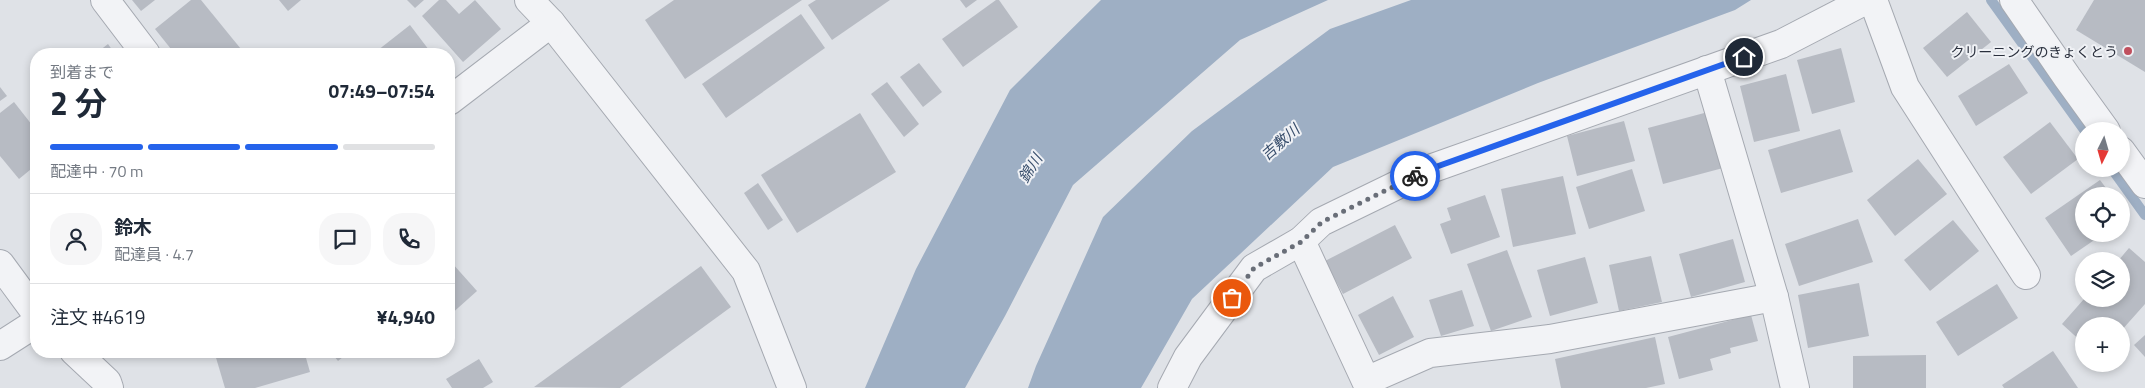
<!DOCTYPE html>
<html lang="ja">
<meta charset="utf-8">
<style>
:root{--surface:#fff;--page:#f6f6f7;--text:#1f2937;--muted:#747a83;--line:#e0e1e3;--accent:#2563eb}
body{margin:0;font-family:"Titillium Web","Noto Sans JP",sans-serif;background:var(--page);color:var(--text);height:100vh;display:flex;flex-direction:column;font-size:19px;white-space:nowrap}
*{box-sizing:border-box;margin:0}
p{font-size:16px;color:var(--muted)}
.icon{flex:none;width:28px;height:28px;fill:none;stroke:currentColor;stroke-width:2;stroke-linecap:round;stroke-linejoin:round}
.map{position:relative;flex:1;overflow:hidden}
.drawer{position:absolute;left:30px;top:48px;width:425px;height:310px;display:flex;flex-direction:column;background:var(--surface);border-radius:20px;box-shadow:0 2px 8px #0003}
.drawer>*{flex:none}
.needle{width:32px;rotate:185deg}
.tools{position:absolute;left:2075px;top:122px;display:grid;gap:10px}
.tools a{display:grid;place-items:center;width:55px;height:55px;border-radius:50%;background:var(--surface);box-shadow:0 2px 8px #0003;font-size:25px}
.pin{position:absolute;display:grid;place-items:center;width:42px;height:42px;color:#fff;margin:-21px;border:2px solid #fff;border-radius:50%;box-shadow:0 1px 5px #0007}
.courier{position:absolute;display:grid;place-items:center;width:50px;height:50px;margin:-25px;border:4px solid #2563eb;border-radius:50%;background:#fff;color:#222;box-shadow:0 1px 6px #0007}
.summary em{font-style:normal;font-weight:700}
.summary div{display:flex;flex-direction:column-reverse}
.summary{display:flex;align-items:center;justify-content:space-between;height:85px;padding:0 20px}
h1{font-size:32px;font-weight:700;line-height:38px}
.bar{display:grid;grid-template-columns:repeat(4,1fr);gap:8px 5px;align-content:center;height:60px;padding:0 20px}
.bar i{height:6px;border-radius:4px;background:var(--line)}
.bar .current{background:var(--accent)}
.bar p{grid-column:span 4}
.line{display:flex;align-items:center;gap:12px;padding:0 20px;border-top:1px solid var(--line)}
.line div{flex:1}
.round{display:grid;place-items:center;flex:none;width:52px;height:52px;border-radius:20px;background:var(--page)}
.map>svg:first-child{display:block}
.water{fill:#9eafc4}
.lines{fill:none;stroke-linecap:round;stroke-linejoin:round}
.stream{stroke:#9eafc4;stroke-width:10}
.building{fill:#b7bbc3}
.street-casing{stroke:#a5a9b1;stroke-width:30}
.street{stroke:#f2f3f6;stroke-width:28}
.done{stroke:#696e78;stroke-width:5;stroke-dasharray:0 9}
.route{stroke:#2563eb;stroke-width:6}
.poi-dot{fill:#c0505e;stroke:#eff1f5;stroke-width:2}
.labels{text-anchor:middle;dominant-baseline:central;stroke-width:4;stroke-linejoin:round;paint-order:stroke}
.poi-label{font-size:14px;fill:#2a303d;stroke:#eff1f5;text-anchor:end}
.water-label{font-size:15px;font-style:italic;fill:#384e6c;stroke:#eff1f5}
</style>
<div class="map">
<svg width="2145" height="388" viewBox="0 0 2145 388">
<rect width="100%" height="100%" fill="#dfe2e7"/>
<g class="water">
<path d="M1101,0H1328L1240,40L1073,185L1005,316L965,388H865L916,269L1010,90Z"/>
<path d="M1411,0H1751L1735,10L1538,83L1333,167L1192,299L1141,388H1028L1036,366L1103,217L1192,131L1330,29Z"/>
</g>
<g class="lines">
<g class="stream">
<path d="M1991,0L2085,131"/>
<path d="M2112,169L2145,215"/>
</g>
</g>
<g class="building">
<path d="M132,0H155L141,11Z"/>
<path d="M191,0H201L245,54H175L155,29Z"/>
<path d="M279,0H301L288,11Z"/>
<path d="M407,0H424L415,8Z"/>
<path d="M439,0H446L459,14L475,0L501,29L463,62L422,16Z"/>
<path d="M674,0H802L685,79L645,20Z"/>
<path d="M816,0H890L832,40L808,5Z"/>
<path d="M960,0H977L966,8Z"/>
<path d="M996,0H999L1018,27L963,67L942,39Z"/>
<path d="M2094,0H2145V72L2076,30Z"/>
<path d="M1967,12L1991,42L1947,77L1923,48Z"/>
<path d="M801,14L825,48L726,118L702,84Z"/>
<path d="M410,25L432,54H373Z"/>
<path d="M108,44L115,54H95Z"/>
<path d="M1841,48L1855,102L1812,114L1797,60Z"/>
<path d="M919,63L942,92L923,107L900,77Z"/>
<path d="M2009,64L2028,93L1976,126L1958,96Z"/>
<path d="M1786,74L1800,131L1754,142L1740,86Z"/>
<path d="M887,82L919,124L904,137L871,94Z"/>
<path d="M0,87L7,96L0,101Z"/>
<path d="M14,102L36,130V165L19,179L0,156V113Z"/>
<path d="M1708,112L1723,168L1663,184L1648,128Z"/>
<path d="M860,113L896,172L797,233L761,175Z"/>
<path d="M1624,121L1635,161L1577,176L1567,136Z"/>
<path d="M2050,122L2078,159L2031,194L2003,157Z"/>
<path d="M1840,129L1853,172L1781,193L1768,150Z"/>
<path d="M1918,159L1947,194L1895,236L1867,200Z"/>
<path d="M1632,169L1645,211L1589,229L1576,187Z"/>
<path d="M1563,176L1576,234L1513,247L1501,189Z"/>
<path d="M2100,180L2112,196H2084V234H2103L2071,256L2045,218Z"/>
<path d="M758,183L783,220L768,230L744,193Z"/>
<path d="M1485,195L1500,237L1451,254L1440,224L1451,220L1447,208Z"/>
<path d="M1858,219L1873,262L1799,286L1785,244Z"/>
<path d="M1953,220L1979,251L1930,291L1904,260Z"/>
<path d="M1395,225L1412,258L1343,294L1325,261Z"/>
<path d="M1733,239L1745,282L1691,297L1679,254Z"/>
<path d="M2129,248L2145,262V304L2121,331V326H2084V344L2062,324L2084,299H2121V261H2118Z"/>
<path d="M1507,250L1532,317L1491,331L1467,264Z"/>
<path d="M1651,256L1662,302L1619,311L1609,265Z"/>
<path d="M1585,257L1598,303L1550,316L1537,270Z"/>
<path d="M452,263L477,291L449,316V266Z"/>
<path d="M701,266L731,307L620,388L534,387Z"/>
<path d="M1859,283L1869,336L1808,348L1798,295Z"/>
<path d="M1997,284L2018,318L1958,356L1936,322Z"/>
<path d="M1462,290L1474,326L1441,336L1429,300Z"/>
<path d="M1393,296L1414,337L1379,355L1358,315Z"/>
<path d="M1751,315L1758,341L1730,348L1731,353L1710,359L1713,370L1679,379L1668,337Z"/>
<path d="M2145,335V357L2134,345Z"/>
<path d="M1655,337L1665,384L1646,388H1561L1555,359Z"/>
<path d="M214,351H304L310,372L255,388H225Z"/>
<path d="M330,351H350L338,361Z"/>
<path d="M2053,351L2078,388H2004L2002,385Z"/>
<path d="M1926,355V388H1853V356Z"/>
<path d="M479,359L493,382L483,388H452L446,379Z"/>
</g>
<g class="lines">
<defs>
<g id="street">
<path d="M105,0L146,54"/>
<path d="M529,0L551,23L746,271L792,388"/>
<path d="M1873,0L1905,87L2026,275"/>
<path d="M2014,0L2067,77L2106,131"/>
<path d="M1707,70L1774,297L1795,388"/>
<path d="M449,101L551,23"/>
<path d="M2121,151L2145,184"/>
<path d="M1301,241L1366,381L1430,353L1550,339L1774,297"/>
<path d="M0,264L36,313"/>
<path d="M0,346L36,323"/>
<path d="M74,351L107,382L109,388"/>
<path d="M1172,388L1188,357L1254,268L1301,241L1321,222L1430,169L1781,44L1866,0"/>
</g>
</defs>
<use href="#street" class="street-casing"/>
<use href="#street" class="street"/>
</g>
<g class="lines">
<path class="done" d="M1232,298L1254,268L1301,242L1322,222L1415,176"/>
<path class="route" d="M1415,176L1430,169L1744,57"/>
</g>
<circle class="poi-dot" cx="2128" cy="51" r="5"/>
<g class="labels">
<g class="poi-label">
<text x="2118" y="51">クリーニングのきょくとう</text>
</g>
<g class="water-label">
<text transform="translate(1280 142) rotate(-41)">吉敷川</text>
<text transform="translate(1030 168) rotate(-58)">錦川</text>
</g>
</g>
</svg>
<div class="tools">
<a><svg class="needle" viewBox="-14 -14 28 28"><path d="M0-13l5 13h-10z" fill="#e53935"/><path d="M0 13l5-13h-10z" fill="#747a83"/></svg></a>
<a><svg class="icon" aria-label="locate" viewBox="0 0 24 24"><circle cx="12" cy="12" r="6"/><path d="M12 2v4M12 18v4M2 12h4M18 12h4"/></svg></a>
<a><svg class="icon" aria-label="layers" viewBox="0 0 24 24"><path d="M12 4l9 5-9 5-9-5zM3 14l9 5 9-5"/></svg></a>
<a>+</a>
</div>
<div class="pin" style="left:1232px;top:298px;background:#ea580c"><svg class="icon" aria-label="bag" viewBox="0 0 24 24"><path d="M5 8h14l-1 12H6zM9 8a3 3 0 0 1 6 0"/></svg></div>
<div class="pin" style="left:1744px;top:57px;background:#1f2937"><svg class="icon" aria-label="home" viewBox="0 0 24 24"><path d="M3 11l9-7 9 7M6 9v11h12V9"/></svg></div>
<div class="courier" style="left:1415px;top:176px"><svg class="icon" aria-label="bike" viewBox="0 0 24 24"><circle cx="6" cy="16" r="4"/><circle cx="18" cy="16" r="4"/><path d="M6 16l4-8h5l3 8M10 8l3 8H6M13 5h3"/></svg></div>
<section class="drawer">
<div class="summary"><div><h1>2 分</h1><p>到着まで</p></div><em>07:49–07:54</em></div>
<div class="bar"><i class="current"></i><i class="current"></i><i class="current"></i><i></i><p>配達中 · 70 m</p></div>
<div class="line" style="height:90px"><a class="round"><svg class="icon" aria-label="person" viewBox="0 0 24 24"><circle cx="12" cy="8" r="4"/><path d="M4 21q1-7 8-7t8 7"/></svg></a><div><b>鈴木</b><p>配達員 · 4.7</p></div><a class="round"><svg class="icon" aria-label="chat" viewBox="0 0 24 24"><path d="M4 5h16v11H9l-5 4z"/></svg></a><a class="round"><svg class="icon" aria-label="phone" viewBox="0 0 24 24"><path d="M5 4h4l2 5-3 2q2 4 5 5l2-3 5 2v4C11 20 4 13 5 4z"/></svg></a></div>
<div class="line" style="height:65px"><div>注文 #4619</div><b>¥4,940</b></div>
</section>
</div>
